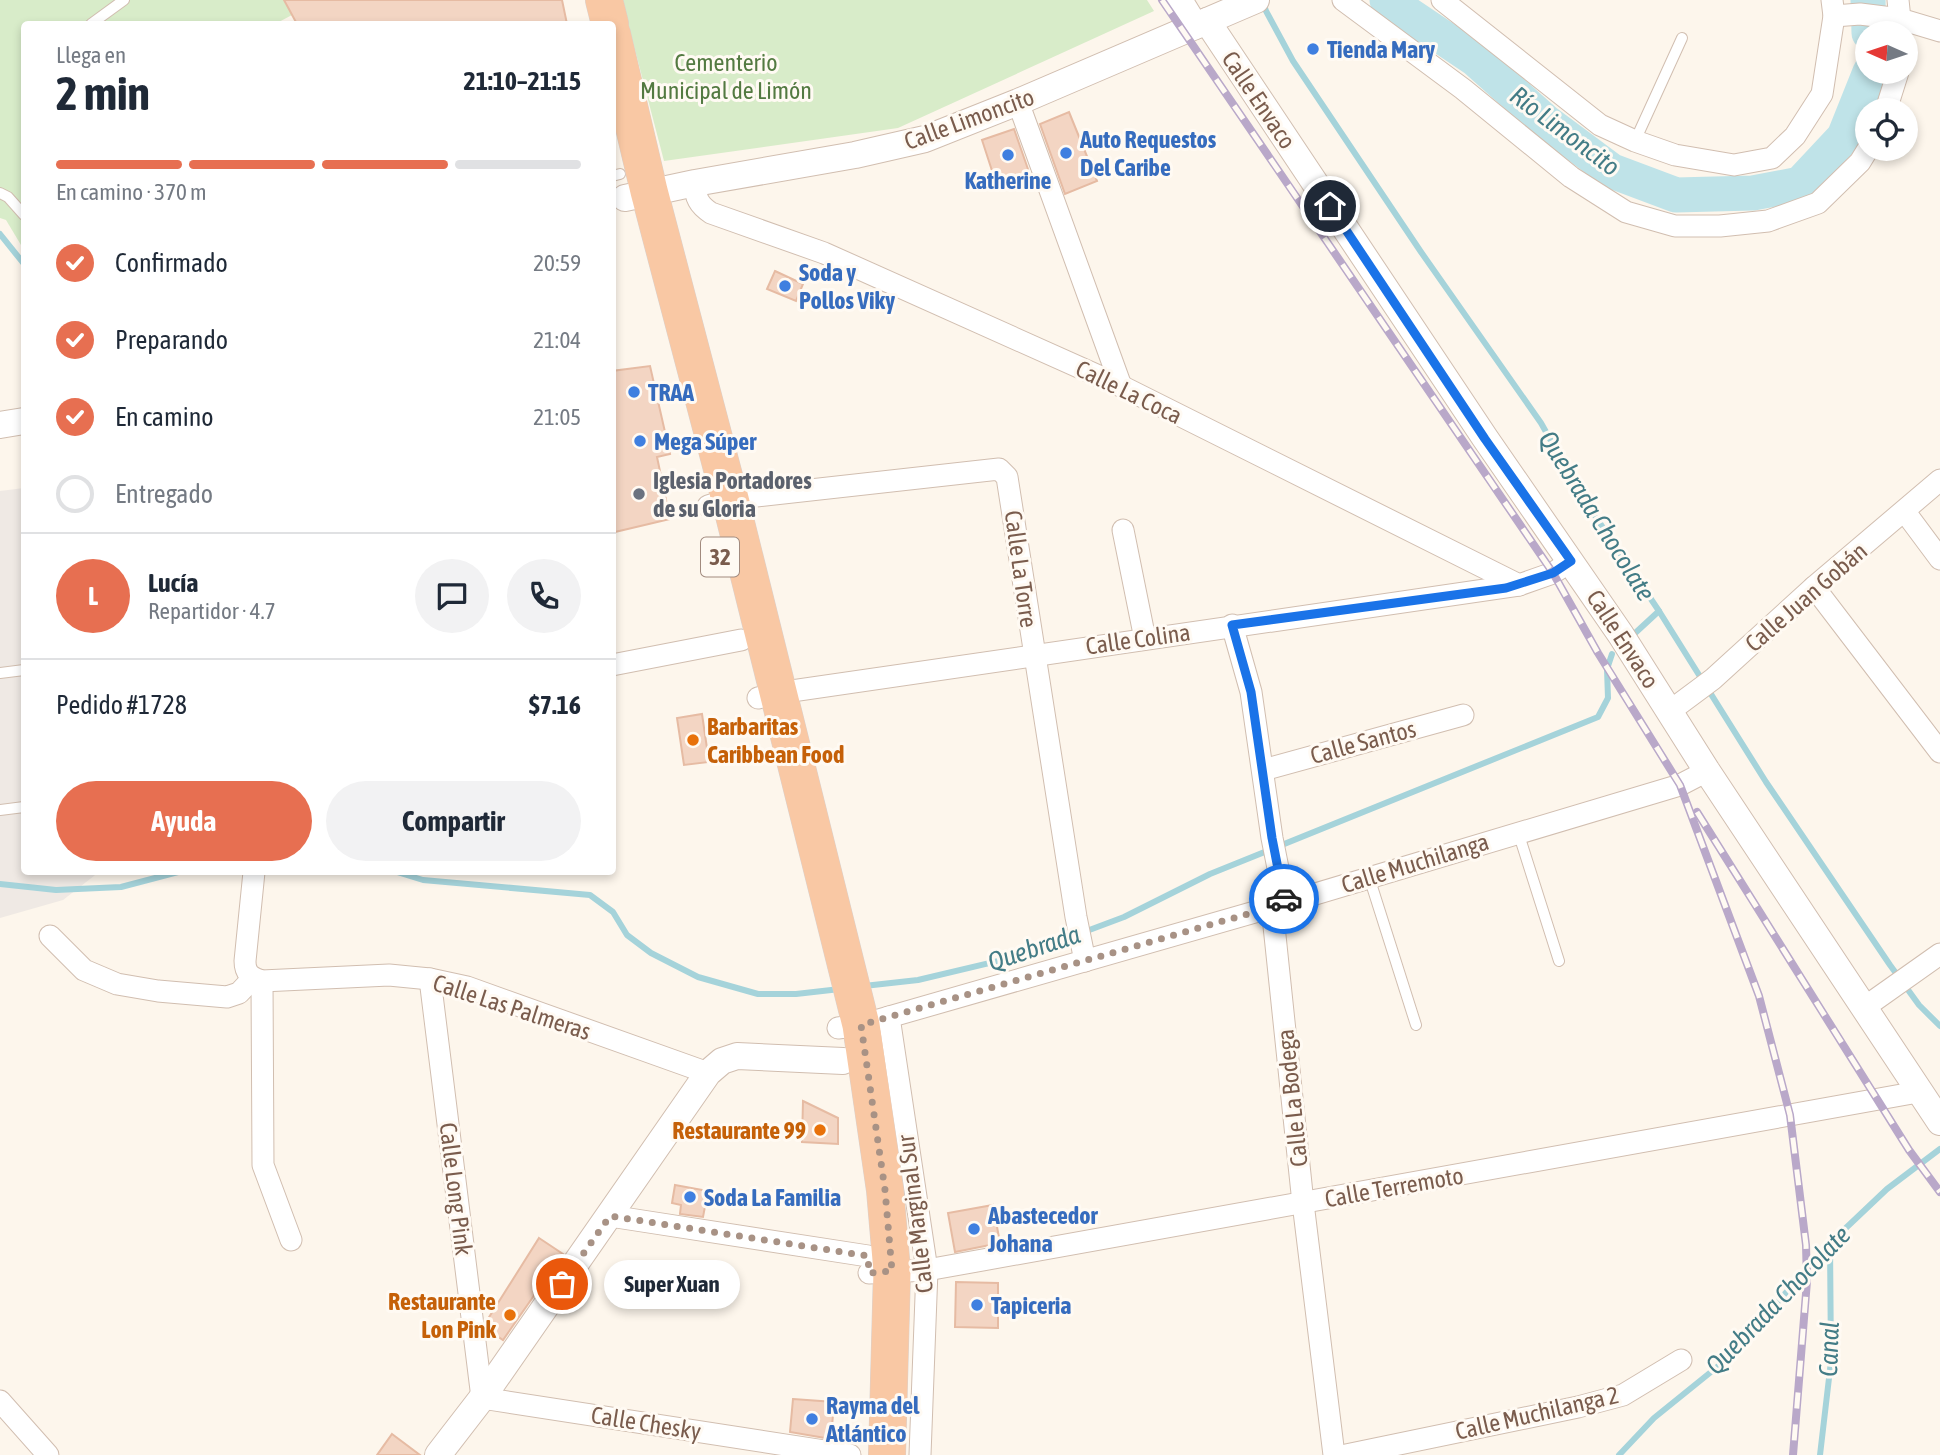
<!DOCTYPE html>
<html lang="es">
<meta charset="utf-8">
<style>
:root{--surface:#fff;--page:#f2f2f3;--text:#1f2937;--muted:#747a83;--line:#e0e1e3;--accent:#e76f51}
body{margin:0;font-family:"Asap Condensed",sans-serif;background:var(--page);color:var(--text);height:100vh;display:flex;flex-direction:column;font-size:26px;white-space:nowrap}
*{box-sizing:border-box;margin:0}
p{font-size:23px;color:var(--muted)}
.icon{flex:none;width:38px;height:38px;fill:none;stroke:currentColor;stroke-width:2;stroke-linecap:round;stroke-linejoin:round}
.map{position:relative;flex:1;overflow:hidden}
.sheet{position:absolute;left:21px;top:21px;width:595px;height:854px;display:flex;flex-direction:column;background:var(--surface);border-radius:7px;box-shadow:0 4px 10px #0003}
.sheet>*{flex:none}
.needle{width:46px;rotate:273deg}
.controls{position:absolute;left:1855px;top:21px;display:grid;gap:14px}
.controls a{display:grid;place-items:center;width:63px;height:63px;border-radius:50%;background:var(--surface);box-shadow:0 4px 10px #0003;font-size:35px}
.pin{position:absolute;display:grid;place-items:center;width:60px;height:60px;color:#fff;margin:-30px;border:4px solid #fff;border-radius:50%;box-shadow:0 2px 7px #0007}
.courier{position:absolute;display:grid;place-items:center;width:70px;height:70px;margin:-35px;border:5px solid #1a73e8;border-radius:50%;background:#fff;color:#222;box-shadow:0 2px 9px #0007}
.bubble{position:absolute;height:49px;border-radius:24px;background:var(--surface);box-shadow:0 4px 10px #0003;font-size:23px;font-weight:700;line-height:49px;text-align:center}
.summary em{font-style:normal;font-weight:700}
.summary div{display:flex;flex-direction:column-reverse}
.summary{display:flex;align-items:center;justify-content:space-between;height:119px;padding:0 35px}
h1{font-size:46px;font-weight:700;line-height:52px}
.bar{display:grid;grid-template-columns:repeat(4,1fr);gap:10px 7px;align-content:center;height:84px;padding:0 35px}
.bar i{height:9px;border-radius:5px;background:var(--line)}
.bar .current{background:var(--accent)}
.bar p{grid-column:span 4}
.line{display:flex;align-items:center;gap:18px;padding:0 35px;border-top:2px solid var(--line)}
.line div{flex:1}
.round{display:grid;place-items:center;flex:none;width:74px;height:74px;border-radius:37px;background:var(--page)}
ol{padding:0 35px;list-style:none}
li{display:flex;align-items:center;gap:21px;height:77px}
li p{margin-inline-start:auto}
li .icon{padding:7px;border-radius:50%;background:var(--accent);color:#fff;stroke-width:4}
li:last-child{color:var(--muted)}
li i{width:38px;height:38px;border:4px solid var(--line);border-radius:50%}
.action{display:flex;gap:14px;margin-top:auto;padding:14px 35px}
.action a{flex:1;height:80px;border-radius:42px;background:var(--accent);color:#fff;font-size:28px;font-weight:700;line-height:80px;text-align:center}
.action a+a{background:var(--page);color:var(--text)}
.map>svg:first-child{display:block}
.industrial{fill:#efe9e4}
.green{fill:#d8ecc9}
.lines{fill:none;stroke-linecap:round;stroke-linejoin:round}
.stream{stroke:#a5d3da;stroke-width:6}
.river{stroke:#bfe3e8;stroke-width:35}
.building{fill:#f3d5c3;stroke:#e6bba3;stroke-width:2}
.service-casing{stroke:#d1beb0;stroke-width:12}
.minor-casing{stroke:#d1beb0;stroke-width:23}
.tertiary-casing{stroke:#d1beb0;stroke-width:28}
.trunk-casing{stroke:#dad1cd;stroke-width:38}
.service{stroke:#fff;stroke-width:10}
.minor{stroke:#fff;stroke-width:21}
.tertiary{stroke:#fff;stroke-width:26}
.trunk{stroke:#f9c8a4;stroke-width:37}
.rail-casing{stroke:#b9a8c9;stroke-width:8}
.rail{stroke:#fffaf3;stroke-width:5;stroke-dasharray:16;stroke-linecap:butt}
.done{stroke:#a89285;stroke-width:7;stroke-dasharray:0 12.6}
.route{stroke:#1a73e8;stroke-width:9}
.shop-dot{fill:#3f7fe0;stroke:#fffaf3;stroke-width:2.5}
.worship-dot{fill:#6b7280;stroke:#fffaf3;stroke-width:2.5}
.food-dot{fill:#e8710a;stroke:#fffaf3;stroke-width:2.5}
.labels{text-anchor:middle;dominant-baseline:central;stroke-width:6;stroke-linejoin:round;paint-order:stroke}
.shield{fill:#fffaf3;stroke:#a28b7f;stroke-width:2}
.shield-label{font-size:23px;font-weight:bold;fill:#7a5c4d}
.shop-label{font-size:24px;font-weight:bold;fill:#366cbe;stroke:#fffaf3;text-anchor:start}
.park-label{font-size:24px;fill:#537a41;stroke:#fffaf3}
.street-label{font-size:24px;fill:#7a5c4d;stroke:#fffaf3}
.worship-label{font-size:24px;font-weight:bold;fill:#5b616d;stroke:#fffaf3;text-anchor:start}
.food-label{font-size:24px;font-weight:bold;fill:#c56008;stroke:#fffaf3;text-anchor:end}
.water-label{font-size:26px;font-style:italic;fill:#437c86;stroke:#fffaf3}
</style>
<div class="map">
<svg width="1940" height="1455" viewBox="0 0 1940 1455">
<rect width="100%" height="100%" fill="#fdf6ec"/>
<path class="industrial" d="M24,488V872H99L63,900L0,918V491Z"/>
<g class="green">
<path d="M0,0H284L292,15L275,24H24V250L6,220L0,218Z"/>
<path d="M622,0H1147L1154,11L898,128L664,161Z"/>
</g>
<g class="lines">
<g class="stream">
<path d="M1263,1L1266,11L1293,61L1421,252L1541,423L1583,498L1659,611L1766,782L1890,965L1919,1005L1940,1026"/>
<path d="M0,234L24,264"/>
<path d="M1633,635L1659,611"/>
<path d="M397,872L423,880L590,895L613,912L627,935L651,953L698,977L758,994H796L840,989"/>
<path d="M0,884L56,890L121,887L178,872"/>
<path d="M1084,932L1124,917L1210,874L1598,717L1608,698L1607,669L1612,654"/>
<path d="M864,986L918,980L1019,956L1074,936"/>
<path d="M1619,1455L1654,1418L1727,1359L1830,1243L1887,1189L1940,1149"/>
<path d="M1820,1455L1831,1361L1830,1244"/>
</g>
<g class="river">
<path d="M1387,0L1475,59L1546,122L1612,171L1676,195L1753,193L1800,184L1844,137L1870,72"/>
<path d="M1868,0L1869,33"/>
</g>
</g>
<g class="building">
<path d="M284,0H562L567,24H297Z"/>
<path d="M1069,112L1097,181L1065,194L1040,124Z"/>
<path d="M1014,129L1029,172L996,183L982,140Z"/>
<path d="M775,271L803,284L796,301L767,289Z"/>
<path d="M650,366L670,454L657,457L670,519L615,532L612,519V371Z"/>
<path d="M702,714L709,762L684,765L677,718Z"/>
<path d="M803,1101L838,1118V1144L802,1142Z"/>
<path d="M675,1185L708,1191L703,1217L680,1214L681,1205L672,1203Z"/>
<path d="M993,1205L1000,1243L955,1252L948,1213Z"/>
<path d="M539,1238L563,1254L503,1340L487,1329L486,1322Z"/>
<path d="M956,1282L998,1283V1328L955,1327Z"/>
<path d="M793,1399L834,1402L831,1439L790,1432Z"/>
<path d="M392,1434L420,1455H377Z"/>
</g>
<g class="lines">
<defs>
<g id="service">
<path d="M91,24L124,0"/>
<path d="M1635,141L1682,38"/>
<path d="M612,176L620,174"/>
<path d="M0,193L8,197L24,215"/>
<path d="M0,673L24,670"/>
<path d="M0,810L24,807"/>
<path d="M1518,832L1559,961"/>
<path d="M1369,877L1416,1025"/>
</g>
<g id="minor">
<path d="M1343,0L1463,89L1571,177L1626,212L1675,226H1720L1768,221L1818,203L1860,162L1868,149"/>
<path d="M1442,0L1600,125L1635,141L1675,155L1734,165L1772,158L1795,136L1822,94L1834,16L1832,0"/>
<path d="M1898,0L1900,19L1940,31"/>
<path d="M1834,16L1860,14L1900,19L1901,33"/>
<path d="M1018,102L1121,386"/>
<path d="M1886,110L1898,72"/>
<path d="M695,183C695,198 699,205 711,213L824,253L1121,386L1519,585L1553,573L1571,561"/>
<path d="M708,506L730,499L999,469L1007,477L1076,917L1085,961"/>
<path d="M1905,512L1940,559"/>
<path d="M1123,530L1145,639"/>
<path d="M1814,587L1940,752"/>
<path d="M1232,625L1251,692L1272,838L1285,903"/>
<path d="M612,665L741,640"/>
<path d="M758,698L778,693L1519,585"/>
<path d="M1670,711L1713,679L1814,587L1940,480"/>
<path d="M1263,770L1463,715"/>
<path d="M254,872L245,961C245,973 250,977 262,981L389,975L430,979L467,987L708,1073"/>
<path d="M1272,907L1303,1203L1334,1455"/>
<path d="M50,936L84,970L117,984L158,991L227,997L239,993L253,978"/>
<path d="M430,979L482,1398L850,1455"/>
<path d="M262,981L263,1165L291,1240"/>
<path d="M1865,1007L1940,954"/>
<path d="M889,1017L927,1270L920,1455"/>
<path d="M838,1028L861,1025L1272,907L1680,785L1707,771"/>
<path d="M610,1216L868,1256"/>
<path d="M869,1273L927,1270L1918,1092"/>
<path d="M0,1401L48,1455"/>
<path d="M1346,1455L1578,1407L1623,1395L1681,1360"/>
</g>
<g id="tertiary">
<path d="M1179,0L1195,26"/>
<path d="M1207,21L1485,438L1621,635L1707,771L1940,1122"/>
<path d="M625,198L695,183L855,155L925,139L1018,102L1256,0"/>
<path d="M0,425L24,421"/>
<path d="M438,1455L482,1398L708,1073L722,1061L737,1056L843,1061"/>
</g>
<g id="trunk">
<path d="M604,0L610,24"/>
<path d="M612,34L649,191L730,499L861,1025L885,1190L892,1271L887,1455"/>
</g>
</defs>
<use href="#service" class="service-casing"/>
<use href="#minor" class="minor-casing"/>
<use href="#tertiary" class="tertiary-casing"/>
<use href="#trunk" class="trunk-casing"/>
<use href="#service" class="service"/>
<use href="#minor" class="minor"/>
<use href="#tertiary" class="tertiary"/>
<use href="#trunk" class="trunk"/>
<defs>
<g id="rail">
<path d="M1162,0L1553,573L1598,653L1680,785L1759,996L1790,1115L1806,1245L1807,1281L1793,1455"/>
<path d="M1697,812L1909,1150L1940,1192"/>
</g>
</defs>
<use href="#rail" class="rail-casing"/>
<use href="#rail" class="rail"/>
</g>
<g class="lines">
<path class="done" d="M562,1284L610,1216L868,1256L869,1273L892,1271L885,1190L861,1025L1272,907L1285,903L1284,899"/>
<path class="route" d="M1284,899L1272,838L1251,692L1232,625L1506,588L1553,573L1571,561L1485,439L1330,206"/>
</g>
<g class="shop-dot">
<circle cx="1313" cy="49" r="7"/>
<circle cx="1066" cy="153" r="7"/>
<circle cx="1008" cy="155" r="7"/>
<circle cx="785" cy="286" r="7"/>
<circle cx="634" cy="392" r="7"/>
<circle cx="640" cy="441" r="7"/>
<circle cx="690" cy="1197" r="7"/>
<circle cx="974" cy="1229" r="7"/>
<circle cx="977" cy="1305" r="7"/>
<circle cx="812" cy="1419" r="7"/>
</g>
<circle class="worship-dot" cx="639" cy="494" r="7"/>
<g class="food-dot">
<circle cx="693" cy="740" r="7"/>
<circle cx="820" cy="1130" r="7"/>
<circle cx="510" cy="1315" r="7"/>
</g>
<g class="labels">
<rect class="shield" x="701" y="537.5" width="38" height="39" rx="5"/>
<g class="shield-label">
<text x="720" y="557">32</text>
</g>
<g class="shop-label">
<text x="1327" y="49">Tienda Mary</text>
<text x="1080" y="139">Auto Requestos<tspan x="1080" dy="28">Del Caribe</tspan></text>
<text x="1008" y="180" text-anchor="middle">Katherine</text>
<text x="799" y="272">Soda y<tspan x="799" dy="28">Pollos Viky</tspan></text>
<text x="648" y="392">TRAA</text>
<text x="654" y="441">Mega Súper</text>
<text x="704" y="1197">Soda La Familia</text>
<text x="988" y="1215">Abastecedor<tspan x="988" dy="28">Johana</tspan></text>
<text x="991" y="1305">Tapiceria</text>
<text x="826" y="1405">Rayma del<tspan x="826" dy="28">Atlántico</tspan></text>
</g>
<g class="park-label">
<text x="726" y="62">Cementerio<tspan x="726" dy="28">Municipal de Limón</tspan></text>
</g>
<g class="street-label">
<text transform="translate(1259 100) rotate(56)">Calle Envaco</text>
<text transform="translate(969 119) rotate(-20)">Calle Limoncito</text>
<text transform="translate(1129 392) rotate(26)">Calle La Coca</text>
<text transform="translate(1021 569) rotate(82)">Calle La Torre</text>
<text transform="translate(1806 597) rotate(-41)">Calle Juan Gobán</text>
<text transform="translate(1138 639) rotate(-8)">Calle Colina</text>
<text transform="translate(1623 639) rotate(57)">Calle Envaco</text>
<text transform="translate(1363 742) rotate(-15)">Calle Santos</text>
<text transform="translate(1415 863) rotate(-17)">Calle Muchilanga</text>
<text transform="translate(512 1007) rotate(18)">Calle Las Palmeras</text>
<text transform="translate(1292 1098) rotate(-96)">Calle La Bodega</text>
<text transform="translate(1394 1187) rotate(-10)">Calle Terremoto</text>
<text transform="translate(456 1189) rotate(83)">Calle Long Pink</text>
<text transform="translate(915 1214) rotate(-97)">Calle Marginal Sur</text>
<text transform="translate(1537 1413) rotate(-13)">Calle Muchilanga 2</text>
<text transform="translate(646 1423) rotate(9)">Calle Chesky</text>
</g>
<g class="worship-label">
<text x="653" y="480">Iglesia Portadores<tspan x="653" dy="28">de su Gloria</tspan></text>
</g>
<g class="food-label">
<text x="707" y="726" text-anchor="start">Barbaritas<tspan x="707" dy="28">Caribbean Food</tspan></text>
<text x="806" y="1130">Restaurante 99</text>
<text x="496" y="1301">Restaurante<tspan x="496" dy="28">Lon Pink</tspan></text>
</g>
<g class="water-label">
<text transform="translate(1565 131) rotate(37)">Río Limoncito</text>
<text transform="translate(1597 516) rotate(58)">Quebrada Chocolate</text>
<text transform="translate(1034 948) rotate(-18)">Quebrada</text>
<text transform="translate(1778 1300) rotate(-46)">Quebrada Chocolate</text>
<text transform="translate(1829 1349) rotate(-88)">Canal</text>
</g>
</g>
</svg>
<div class="controls">
<a><svg class="needle" viewBox="-14 -14 28 28"><path d="M0-13l5 13h-10z" fill="#e53935"/><path d="M0 13l5-13h-10z" fill="#747a83"/></svg></a>
<a><svg class="icon" aria-label="locate" viewBox="0 0 24 24"><circle cx="12" cy="12" r="6"/><path d="M12 2v4M12 18v4M2 12h4M18 12h4"/></svg></a>
</div>
<div class="pin" style="left:562px;top:1284px;background:#ea580c"><svg class="icon" aria-label="bag" viewBox="0 0 24 24"><path d="M5 8h14l-1 12H6zM9 8a3 3 0 0 1 6 0"/></svg></div>
<div class="pin" style="left:1330px;top:206px;background:#1f2937"><svg class="icon" aria-label="home" viewBox="0 0 24 24"><path d="M3 11l9-7 9 7M6 9v11h12V9"/></svg></div>
<div class="courier" style="left:1284px;top:899px"><svg class="icon" aria-label="car" viewBox="0 0 24 24"><path d="M5 17H2v-5l4-1 3-4h7l3 4 3 1v5h-3M9 17h6M6 11h13"/><circle cx="7" cy="17" r="2"/><circle cx="17" cy="17" r="2"/></svg></div>
<div class="bubble" style="left:604px;top:1260px;width:136px">Super Xuan</div>
<section class="sheet">
<div class="summary"><div><h1>2 min</h1><p>Llega en</p></div><em>21:10–21:15</em></div>
<div class="bar"><i class="current"></i><i class="current"></i><i class="current"></i><i></i><p>En camino · 370 m</p></div>
<ol>
<li><svg class="icon" aria-label="check" viewBox="0 0 24 24"><path d="M5 12l5 5 9-10"/></svg>Confirmado<p>20:59</p></li>
<li><svg class="icon" aria-label="check" viewBox="0 0 24 24"><path d="M5 12l5 5 9-10"/></svg>Preparando<p>21:04</p></li>
<li><svg class="icon" aria-label="check" viewBox="0 0 24 24"><path d="M5 12l5 5 9-10"/></svg>En camino<p>21:05</p></li>
<li><i></i>Entregado</li>
</ol>
<div class="line" style="height:126px"><b class="round" style="background:var(--accent);color:#fff">L</b><div><b>Lucía</b><p>Repartidor · 4.7</p></div><a class="round"><svg class="icon" aria-label="chat" viewBox="0 0 24 24"><path d="M4 5h16v11H9l-5 4z"/></svg></a><a class="round"><svg class="icon" aria-label="phone" viewBox="0 0 24 24"><path d="M5 4h4l2 5-3 2q2 4 5 5l2-3 5 2v4C11 20 4 13 5 4z"/></svg></a></div>
<div class="line" style="height:91px"><div>Pedido #1728</div><b>$7.16</b></div>
<div class="action"><a>Ayuda</a><a>Compartir</a></div>
</section>
</div>
